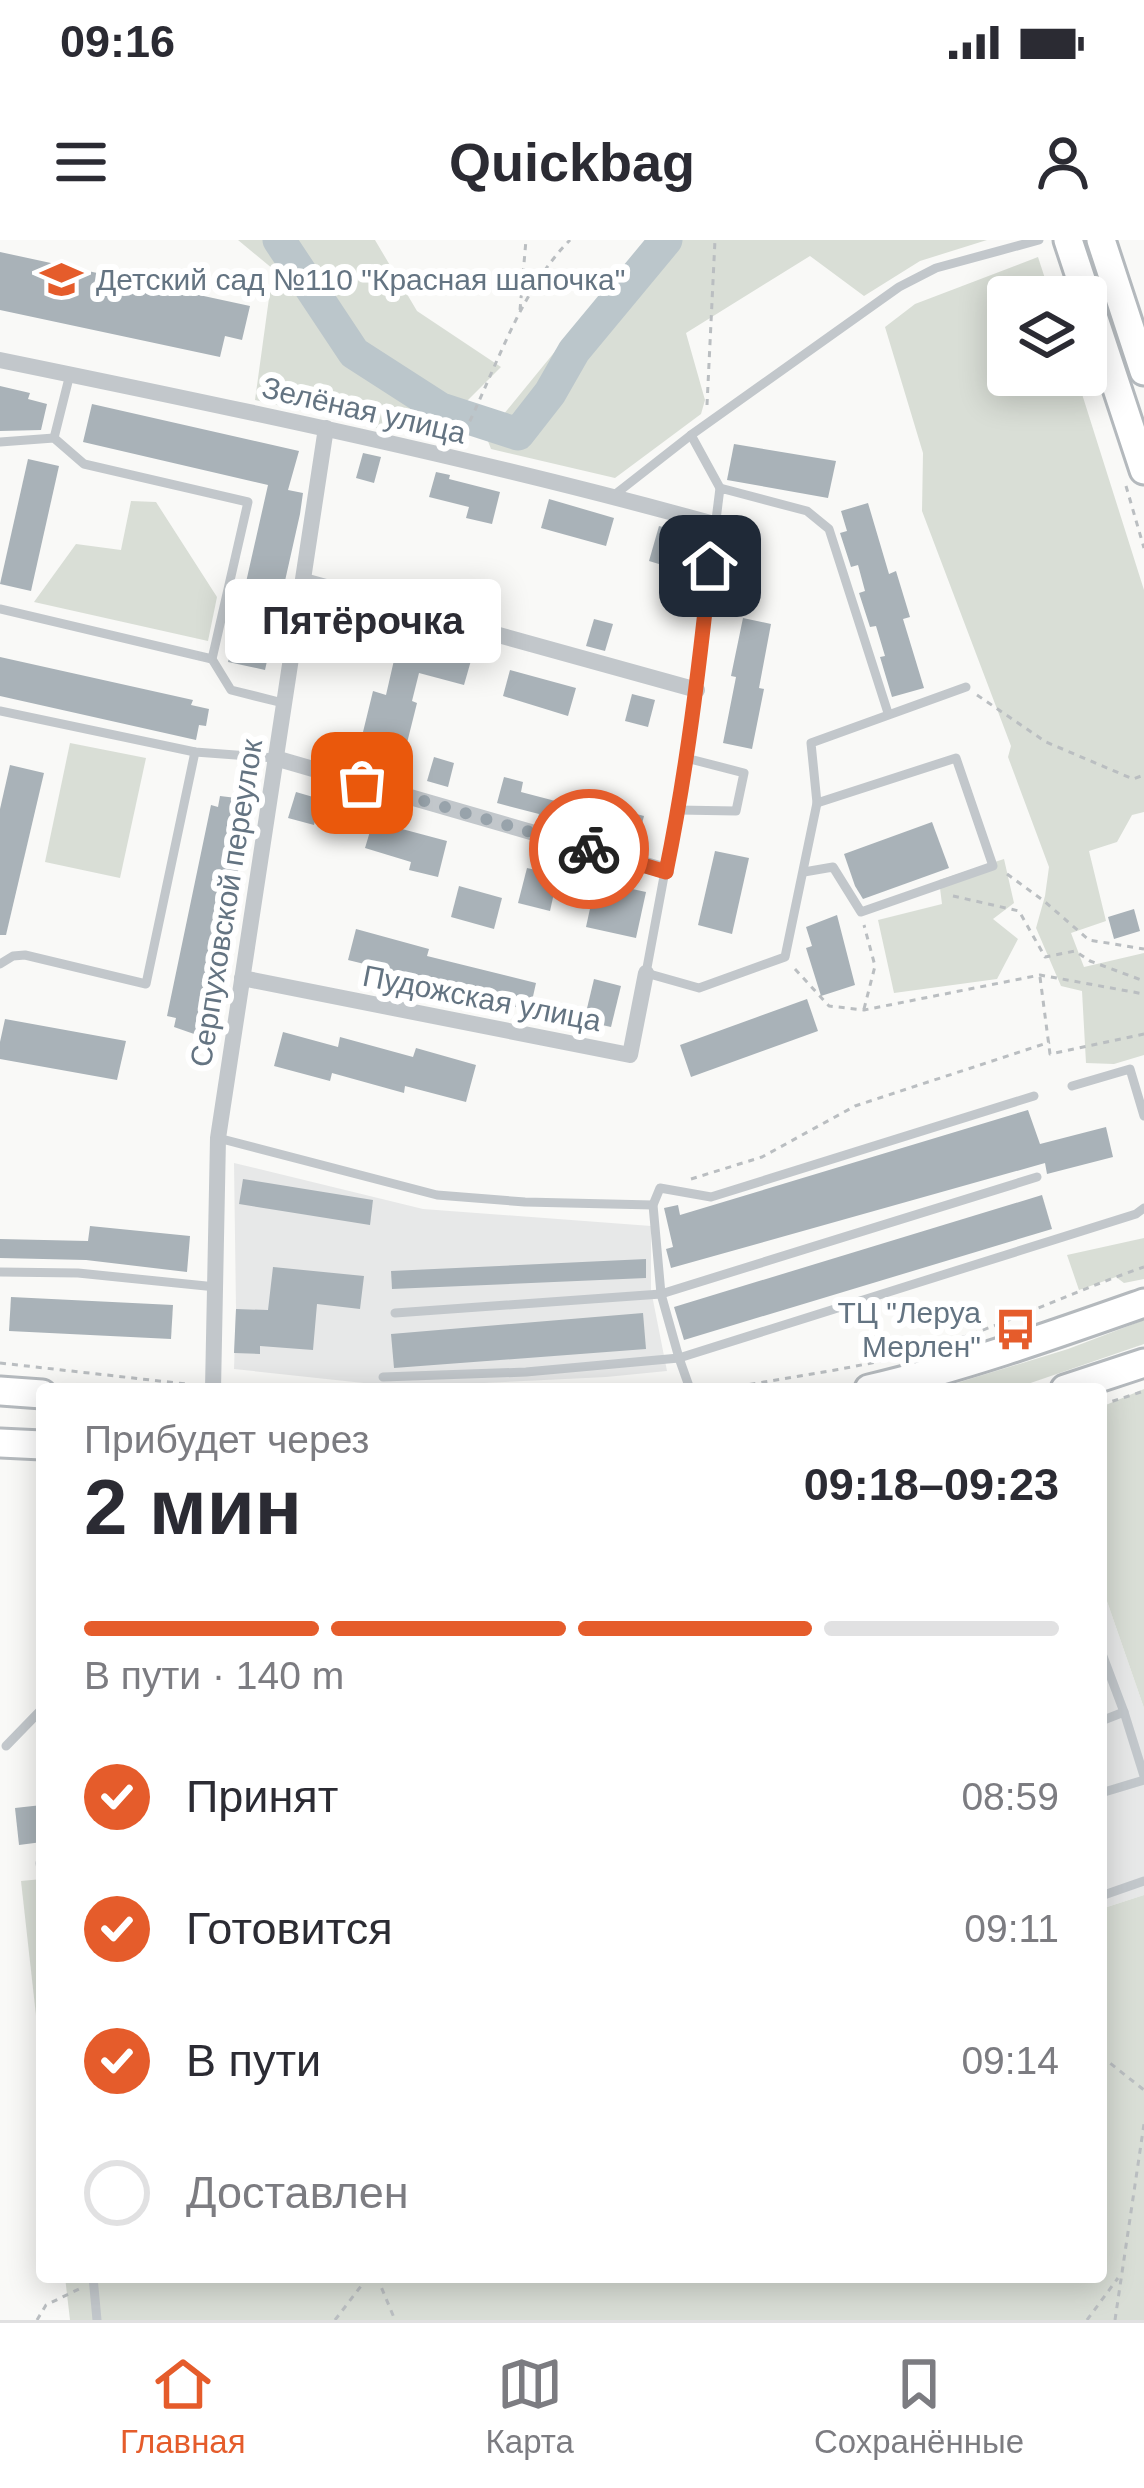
<!DOCTYPE html>
<html lang="ru">
<meta charset="utf-8">
<style>
:root{--surface:#fff;--page:#f2f2f3;--text:#2b2b33;--muted:#7c7c81;--line:#e1e1e2;--accent:#e55c2b}
body{margin:0;font-family:Arial,sans-serif;background:var(--page);color:var(--text);height:100vh;display:flex;flex-direction:column;font-size:45px;white-space:nowrap}
*{box-sizing:border-box;margin:0}
p{font-size:39px;color:var(--muted)}
.icon{flex:none;width:66px;height:66px;fill:none;stroke:currentColor;stroke-width:2;stroke-linecap:round;stroke-linejoin:round}
.map{position:relative;flex:1;overflow:hidden}
.side{position:absolute;left:36px;top:1143px;width:1071px;height:900px;display:flex;flex-direction:column;background:var(--surface);border-radius:12px;box-shadow:0 6px 30px #0003}
.side>*{flex:none}
.buttons{position:absolute;left:987px;top:36px;display:grid;gap:24px}
.buttons a{display:grid;place-items:center;width:120px;height:120px;border-radius:12px;background:var(--surface);box-shadow:0 6px 30px #0003;font-size:60px}
.pin{position:absolute;display:grid;place-items:center;width:102px;height:102px;color:#fff;margin:-51px;border-radius:24px;box-shadow:0 6px 18px #0006}
.courier{position:absolute;display:grid;place-items:center;width:120px;height:120px;margin:-60px;border:9px solid #e55c2b;border-radius:50%;background:#fff;color:#222;box-shadow:0 3px 15px #0007}
.bubble{position:absolute;height:84px;border-radius:12px;background:var(--surface);box-shadow:0 6px 30px #0003;font-size:39px;font-weight:700;line-height:84px;text-align:center}
.summary em{font-style:normal;font-weight:700}
.summary div{display:flex;flex-direction:column-reverse}
.summary{display:flex;align-items:center;justify-content:space-between;height:204px;padding:0 48px}
h1{font-size:78px;font-weight:700;line-height:90px}
.bar{display:grid;grid-template-columns:repeat(4,1fr);gap:18px 12px;align-content:center;height:144px;padding:0 48px}
.bar i{height:15px;border-radius:9px;background:var(--line)}
.bar .selected{background:var(--accent)}
.bar p{grid-column:span 4}
ol{padding:0 48px;list-style:none}
li{display:flex;align-items:center;gap:36px;height:132px}
li p{margin-inline-start:auto}
li .icon{padding:12px;border-radius:50%;background:var(--accent);color:#fff;stroke-width:4}
li:last-child{color:var(--muted)}
li i{width:66px;height:66px;border:6px solid var(--line);border-radius:50%}
.status{display:flex;justify-content:space-between;align-items:center;height:84px;padding:0 60px;background:var(--surface);direction:ltr}
.status svg{height:33px;fill:currentColor}
header{display:flex;justify-content:space-between;align-items:center;height:156px;padding:0 48px;background:var(--surface);font-size:54px;font-weight:700}
.menu{display:flex;justify-content:space-around;align-items:center;height:168px;border-top:3px solid var(--line);background:var(--surface);font-size:33px;color:var(--muted)}
.menu a{display:grid;justify-items:center;gap:6px}
.menu .selected{color:var(--accent)}
.map>svg:first-child{display:block}
.built{fill:#e7e8e8}
.green{fill:#d9ded6}
.lines{fill:none;stroke-linecap:round;stroke-linejoin:round}
.river{stroke:#bbc6cb;stroke-width:33}
.building{fill:#a9b2b8}
.primary-casing{stroke:#b4b9bd;stroke-width:33}
.path{stroke:#babec1;stroke-width:3;stroke-dasharray:6 6;stroke-linecap:butt}
.service{stroke:#c2c7cb;stroke-width:9}
.minor{stroke:#c2c7cb;stroke-width:16}
.primary{stroke:#fff;stroke-width:27}
.done{stroke:#98a3ab;stroke-width:12;stroke-dasharray:0 21.6}
.route{stroke:#e55c2b;stroke-width:15}
.labels{text-anchor:middle;dominant-baseline:central;stroke-width:12;stroke-linejoin:round;paint-order:stroke}
.poi-label{font-size:30px;fill:#647482;stroke:#fff;text-anchor:start}
.street-label{font-size:30px;fill:#647482;stroke:#fff}
</style>
<div class="status"><b>09:16</b><svg viewBox="0 0 49 12"><path d="M0 12V9h3v3zM5 12V6h3v6zM10 12V3h3v9zM15 12V0h3v12zM26 1h20v11H26zM47 4h2v5h-2z"/></svg></div>
<header><svg class="icon" aria-label="menu" viewBox="0 0 24 24"><path d="M4 6h16M4 12h16M4 18h16"/></svg>Quickbag<svg class="icon" aria-label="person" viewBox="0 0 24 24"><circle cx="12" cy="8" r="4"/><path d="M4 21q1-7 8-7t8 7"/></svg></header>
<div class="map">
<svg width="1144" height="2080" viewBox="0 0 1144 2080">
<rect width="100%" height="100%" fill="#f9f9f7"/>
<g class="built">
<path d="M234,923L423,969L651,986V1050L667,1131L606,1137L401,1147L234,1129L236,1069Z"/>
<path d="M1101,1344L1144,1468V1655L1101,1669Z"/>
</g>
<g class="green">
<path d="M238,0H375L417,71L501,127L456,172L417,197L255,160L273,29Z"/>
<path d="M646,0H987L920,21L864,56L810,16L686,93L705,160L701,174L615,238L491,209L486,196Z"/>
<path d="M1038,17L1051,57H1008V135H1076L1144,350V572L1132,575L1117,602L1089,611L1106,681L1071,693L1084,727L1144,713V815L1114,824L1086,823L1082,751L1061,746L1036,688L1045,656L1049,627L1008,517L1011,506L922,271L923,213L885,87L915,64Z"/>
<path d="M131,261L156,262L217,357L208,401L34,362L76,304L121,310Z"/>
<path d="M70,503L146,518L120,638L45,622Z"/>
<path d="M1004,619L1014,663L993,679L1018,699L997,739L894,753L878,680L942,664L939,640Z"/>
<path d="M1144,998V1039L1124,1043L1116,1037L1079,1050L1067,1015Z"/>
<path d="M1144,1080V1104L1013,1149H937L1068,1109Z"/>
<path d="M1144,1149V1468L1101,1344V1167Z"/>
<path d="M42,1639V1829L21,1641Z"/>
<path d="M1144,1655V2080H70L65,2037H1101V1669Z"/>
</g>
<g class="lines">
<path class="river" d="M279,0L354,113L441,169L518,194L550,153L574,111L666,0"/>
</g>
<g class="building">
<path d="M0,12L250,66L242,100L225,96L220,117L0,70Z"/>
<path d="M0,146L30,153L28,159L47,164L41,190L0,191Z"/>
<path d="M92,164L299,211L288,250L303,253L300,274L265,430L228,422L268,245L83,202Z"/>
<path d="M734,204L836,221L828,258L727,240Z"/>
<path d="M363,213L381,217L374,243L356,238Z"/>
<path d="M28,219L59,226L31,351L0,344Z"/>
<path d="M436,232L450,235L449,239L500,252L492,284L466,278L469,267L429,257Z"/>
<path d="M549,259L614,278L606,306L541,288Z"/>
<path d="M868,263L889,334L896,331L910,377L903,379L924,448L892,457L880,417L885,416L876,386L870,387L859,353L865,351L858,325L851,327L840,293L847,291L841,271Z"/>
<path d="M659,286L682,292L672,328L649,321Z"/>
<path d="M327,374L351,380L343,417L318,410Z"/>
<path d="M743,378L771,384L759,448L764,449L752,509L723,503L736,437L731,436Z"/>
<path d="M594,379L613,384L605,411L586,406Z"/>
<path d="M397,407L443,418L446,410L472,417L464,445L419,433L412,461L417,463L407,503L363,492L373,451L386,455Z"/>
<path d="M0,417L193,460L191,465L209,469L206,486L199,485L196,500L0,456Z"/>
<path d="M510,430L576,448L568,476L503,456Z"/>
<path d="M632,454L655,460L648,487L625,481Z"/>
<path d="M434,517L454,523L448,547L427,541Z"/>
<path d="M10,525L44,533L6,695H0V569Z"/>
<path d="M504,537L523,542L521,552L563,563L557,583L538,578L539,574L497,563Z"/>
<path d="M296,552L320,559L314,585L288,578Z"/>
<path d="M220,556L253,560L207,779L201,777L197,795L174,787L176,778L167,776L211,565L218,567Z"/>
<path d="M625,571L644,576L638,599L619,594Z"/>
<path d="M374,578L403,587L402,589L447,601L438,637L409,630L411,622L365,608Z"/>
<path d="M932,582L949,628L863,659L855,646L844,614Z"/>
<path d="M715,611L749,618L732,694L698,685Z"/>
<path d="M527,628L558,635L550,671L518,663Z"/>
<path d="M596,641L646,652L636,698L586,687Z"/>
<path d="M459,646L502,658L494,689L451,677Z"/>
<path d="M1134,669L1140,691L1114,699L1108,677Z"/>
<path d="M837,675L855,745L821,756L806,708L812,706L806,687Z"/>
<path d="M356,689L429,709L427,716L536,743L530,770L442,752V749L396,737L397,732L348,720Z"/>
<path d="M594,739L621,746L611,787L584,781Z"/>
<path d="M807,759L818,791L691,837L680,805Z"/>
<path d="M5,779L126,801L117,840L0,819V802Z"/>
<path d="M283,792L338,807L340,797L413,817L416,808L476,825L466,862L405,846L404,853L332,833L330,841L274,826Z"/>
<path d="M1028,870L1040,904L1106,887L1113,917L1047,934L1045,923L671,1028L666,1009L673,1007L664,968L678,965L680,975Z"/>
<path d="M243,939L373,960L370,985L239,964Z"/>
<path d="M1042,955L1052,989L684,1100L674,1067Z"/>
<path d="M90,986L190,996L187,1032L86,1020L0,1018V999L88,1001Z"/>
<path d="M646,1019V1038L392,1049L391,1031Z"/>
<path d="M273,1027L364,1036L360,1069L317,1064L313,1110L260,1106V1114L234,1113L236,1069L268,1070Z"/>
<path d="M11,1057L173,1065L171,1099L9,1091Z"/>
<path d="M643,1073L646,1109L394,1128L391,1094Z"/>
<path d="M42,1565V1602L19,1605L15,1568Z"/>
</g>
<g class="lines">
<defs>
<g id="primary">
<path d="M1068,0L1144,230"/>
<path d="M1101,0L1144,131"/>
<path d="M869,1149C963,1127 1053,1095 1144,1063"/>
<path d="M1065,1149L1144,1123"/>
<path d="M0,1151L42,1154"/>
<path d="M0,1203L42,1205"/>
</g>
</defs>
<use href="#primary" class="primary-casing"/>
<g class="path">
<path d="M520,70L526,0"/>
<path d="M707,165L715,0"/>
<path d="M457,200L461,199C494,135 519,51 570,0"/>
<path d="M1126,246L1144,308"/>
<path d="M977,455L1046,502L1133,539L1144,535"/>
<path d="M1007,634L1044,661L1089,700L1144,709"/>
<path d="M953,656L1019,671L1045,717L1075,711L1090,721L1144,741"/>
<path d="M795,729L829,766L864,770L1040,735L1144,754"/>
<path d="M1040,737L1050,814L1144,794"/>
<path d="M864,769L875,726L864,685"/>
<path d="M691,939L762,917L855,866L1050,802"/>
<path d="M0,1123L195,1145"/>
<path d="M726,1149C786,1137 849,1130 909,1114C989,1093 1065,1054 1144,1027"/>
<path d="M1101,1165L1144,1151"/>
<path d="M1101,1816L1144,1850"/>
<path d="M377,2037L395,2080"/>
<path d="M37,2080L46,2065L81,2048"/>
<path d="M335,2080L368,2037"/>
<path d="M1087,2080L1118,2038"/>
<path d="M1115,2080L1144,1884"/>
</g>
<g class="service">
<path d="M691,195L720,248"/>
<path d="M54,198L70,134"/>
<path d="M0,202L54,198L84,224L248,262L212,419L231,450L283,463"/>
<path d="M613,256L691,195L899,47L936,28L1039,0"/>
<path d="M0,369L212,419"/>
<path d="M0,471L195,512L275,518"/>
<path d="M888,473L829,289L807,271L720,248L686,518L646,733L699,748L785,717L817,563L811,503L966,447"/>
<path d="M678,570L736,571L744,533L686,518"/>
<path d="M804,632L833,627L861,672L993,626L956,518L817,563"/>
<path d="M0,724L13,716L25,715L146,744L195,512"/>
<path d="M1072,846L1130,829L1144,876"/>
<path d="M218,898L437,955L525,962L653,965"/>
<path d="M0,1032L78,1033L216,1047"/>
<path d="M395,1073L661,1054L1037,937"/>
<path d="M383,1137L526,1132L679,1118L1136,974L1144,968"/>
<path d="M690,1149L679,1118L661,1054L653,965L660,948L711,957L1034,856"/>
<path d="M1101,1411L1124,1472L1144,1536"/>
<path d="M1101,1481L1124,1472"/>
<path d="M6,1506L42,1469"/>
<path d="M1101,1553L1144,1540"/>
<path d="M42,1621L40,1623L42,1636"/>
<path d="M1101,1656L1144,1641"/>
<path d="M93,2037L97,2080"/>
</g>
<g class="minor">
<path d="M0,120C239,169 479,219 714,284"/>
<path d="M304,341L697,450"/>
<path d="M275,518L666,631"/>
<path d="M242,738L630,815L646,733"/>
<path d="M213,1149L218,898L326,188"/>
</g>
<use href="#primary" class="primary"/>
</g>
<g class="lines">
<path class="done" d="M362,543L589,609"/>
<path class="route" d="M589,609L666,632C687,530 699,428 710,326"/>
</g>
<defs>
<symbol id="school-bare" viewBox="-9 -9 18 18"><path d="M0-5L7-2L0 1L-7-2ZM-4 1L0 2.5L4 1V4Q0 6-4 4Z" fill="#e55c2b" stroke="#fff" stroke-width="2.5" paint-order="stroke"/></symbol>
<symbol id="bus-bare" viewBox="-9 -9 18 18"><path d="M-5-6H5V4H4V6H2V4H-2V6H-4V4H-5ZM-3.5-4V0h7V-4ZM-3.5 1.2v1.5H-2V1.2ZM2 1.2v1.5H3.5V1.2Z" fill="#e55c2b" stroke="#fff" stroke-width="2.5" paint-order="stroke"/></symbol>
</defs>
<g fill-rule="evenodd">
<use href="#school-bare" x="32" y="10" width="59" height="59"/>
<use href="#bus-bare" x="986" y="1060" width="59" height="59"/>
</g>
<g class="labels">
<g class="poi-label">
<text x="96" y="39">Детский сад №110 "Красная шапочка"</text>
<text x="981" y="1072" text-anchor="end">ТЦ "Леруа<tspan x="981" dy="34">Мерлен"</tspan></text>
</g>
<g class="street-label">
<text transform="translate(364 170) rotate(13)">Зелёная улица</text>
<text transform="translate(226 663) rotate(-81)">Серпуховской переулок</text>
<text transform="translate(482 758) rotate(11)">Пудожская улица</text>
</g>
</g>
</svg>
<div class="buttons">
<a><svg class="icon" aria-label="layers" viewBox="0 0 24 24"><path d="M12 4l9 5-9 5-9-5zM3 14l9 5 9-5"/></svg></a>
</div>
<div class="pin" style="left:362px;top:543px;background:#ea580c"><svg class="icon" aria-label="bag" viewBox="0 0 24 24"><path d="M5 8h14l-1 12H6zM9 8a3 3 0 0 1 6 0"/></svg></div>
<div class="pin" style="left:710px;top:326px;background:#1f2937"><svg class="icon" aria-label="home" viewBox="0 0 24 24"><path d="M3 11l9-7 9 7M6 9v11h12V9"/></svg></div>
<div class="courier" style="left:589px;top:609px"><svg class="icon" aria-label="bike" viewBox="0 0 24 24"><circle cx="6" cy="16" r="4"/><circle cx="18" cy="16" r="4"/><path d="M6 16l4-8h5l3 8M10 8l3 8H6M13 5h3"/></svg></div>
<div class="bubble" style="left:225px;top:339px;width:276px">Пятёрочка</div>
<section class="side">
<div class="summary"><div><h1>2 мин</h1><p>Прибудет через</p></div><em>09:18–09:23</em></div>
<div class="bar"><i class="selected"></i><i class="selected"></i><i class="selected"></i><i></i><p>В пути · 140 m</p></div>
<ol>
<li><svg class="icon" aria-label="check" viewBox="0 0 24 24"><path d="M5 12l5 5 9-10"/></svg>Принят<p>08:59</p></li>
<li><svg class="icon" aria-label="check" viewBox="0 0 24 24"><path d="M5 12l5 5 9-10"/></svg>Готовится<p>09:11</p></li>
<li><svg class="icon" aria-label="check" viewBox="0 0 24 24"><path d="M5 12l5 5 9-10"/></svg>В пути<p>09:14</p></li>
<li><i></i>Доставлен</li>
</ol>
</section>
</div>
<nav class="menu">
<a class="selected"><svg class="icon" aria-label="home" viewBox="0 0 24 24"><path d="M3 11l9-7 9 7M6 9v11h12V9"/></svg>Главная</a>
<a><svg class="icon" aria-label="map" viewBox="0 0 24 24"><path d="M3 6l6-2 6 2 6-2v14l-6 2-6-2-6 2zM9 4v14M15 6v14"/></svg>Карта</a>
<a><svg class="icon" aria-label="saved" viewBox="0 0 24 24"><path d="M7 4h10v16l-5-4-5 4z"/></svg>Сохранённые</a>
</nav>
